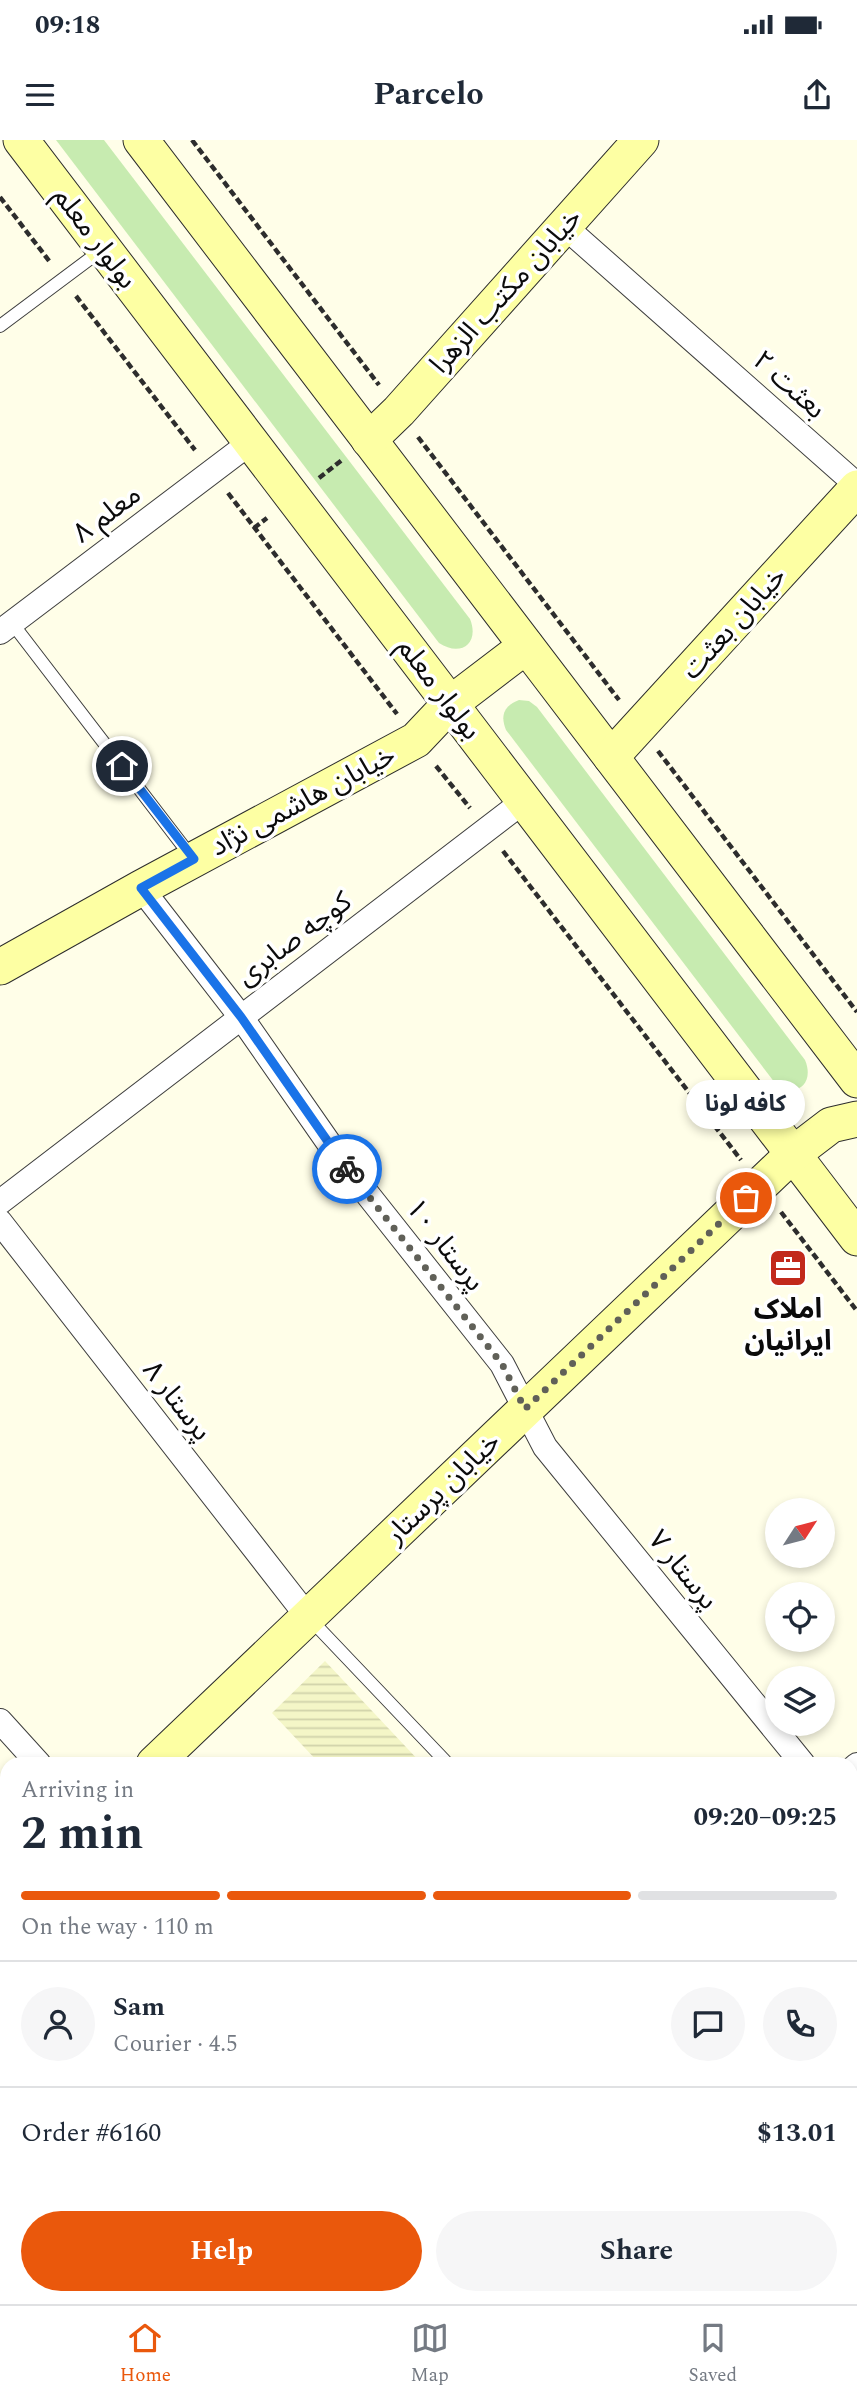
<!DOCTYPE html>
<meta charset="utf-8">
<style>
:root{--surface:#fff;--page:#f6f6f7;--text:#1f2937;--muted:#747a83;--line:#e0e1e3;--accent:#ea580c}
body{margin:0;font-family:Spectral,"Noto Sans Arabic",serif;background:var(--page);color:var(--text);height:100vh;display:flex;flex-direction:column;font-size:26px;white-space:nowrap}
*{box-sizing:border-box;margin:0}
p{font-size:23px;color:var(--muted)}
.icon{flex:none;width:38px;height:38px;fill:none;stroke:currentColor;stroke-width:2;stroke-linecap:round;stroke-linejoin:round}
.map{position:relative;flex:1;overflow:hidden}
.panel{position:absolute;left:0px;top:1617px;width:858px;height:548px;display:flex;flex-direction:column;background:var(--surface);border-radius:21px 21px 0 0;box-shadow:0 4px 10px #0003}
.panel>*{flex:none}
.needle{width:46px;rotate:54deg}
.buttons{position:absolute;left:765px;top:1358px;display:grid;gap:14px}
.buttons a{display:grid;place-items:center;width:70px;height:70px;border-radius:50%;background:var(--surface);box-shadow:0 4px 10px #0003;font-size:35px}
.pin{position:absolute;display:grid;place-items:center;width:60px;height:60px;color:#fff;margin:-30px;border:4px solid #fff;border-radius:50%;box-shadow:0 2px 7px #0007}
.courier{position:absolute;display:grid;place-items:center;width:70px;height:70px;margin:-35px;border:5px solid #1a73e8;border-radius:50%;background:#fff;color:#222;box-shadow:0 2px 9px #0007}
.bubble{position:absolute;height:49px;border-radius:24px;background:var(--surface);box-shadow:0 4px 10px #0003;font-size:23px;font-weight:700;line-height:49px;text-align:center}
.summary em{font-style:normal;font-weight:700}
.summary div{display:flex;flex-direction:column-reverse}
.summary{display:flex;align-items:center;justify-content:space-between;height:119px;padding:0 21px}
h1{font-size:46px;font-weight:700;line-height:52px}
.bar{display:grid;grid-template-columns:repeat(4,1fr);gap:10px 7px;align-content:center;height:84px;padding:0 21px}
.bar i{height:9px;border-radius:5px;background:var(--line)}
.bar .active{background:var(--accent)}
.bar p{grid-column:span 4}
.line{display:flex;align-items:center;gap:18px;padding:0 21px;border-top:2px solid var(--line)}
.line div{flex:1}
.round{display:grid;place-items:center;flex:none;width:74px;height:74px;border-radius:37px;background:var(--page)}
.button{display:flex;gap:14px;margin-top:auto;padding:14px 21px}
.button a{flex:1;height:80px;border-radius:42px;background:var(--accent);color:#fff;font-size:28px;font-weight:700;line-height:80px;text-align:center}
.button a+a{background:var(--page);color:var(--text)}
.status{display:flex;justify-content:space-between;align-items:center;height:49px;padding:0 35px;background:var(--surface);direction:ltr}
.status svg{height:19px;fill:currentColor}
header{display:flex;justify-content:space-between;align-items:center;height:91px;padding:0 21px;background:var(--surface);font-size:32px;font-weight:700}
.menu{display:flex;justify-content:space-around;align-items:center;height:98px;border-top:2px solid var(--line);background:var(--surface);font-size:19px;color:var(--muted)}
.menu a{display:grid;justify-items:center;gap:4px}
.menu .active{color:var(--accent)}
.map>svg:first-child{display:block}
.farmland{fill:url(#farmland-rules)}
.grass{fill:#c7ebb0}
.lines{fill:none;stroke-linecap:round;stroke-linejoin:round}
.lane-casing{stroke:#3e3e3e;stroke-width:14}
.street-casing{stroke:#3e3e3e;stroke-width:26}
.secondary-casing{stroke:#2d2d2d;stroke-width:37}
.path{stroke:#2d2d2d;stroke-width:4.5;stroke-dasharray:7 3.5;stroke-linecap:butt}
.lane{stroke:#fff;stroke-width:12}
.street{stroke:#fff;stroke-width:24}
.secondary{stroke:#fdffa3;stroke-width:35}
.done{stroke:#606058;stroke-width:7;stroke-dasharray:0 12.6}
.route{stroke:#1a73e8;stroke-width:9}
.labels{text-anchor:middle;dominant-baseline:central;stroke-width:7;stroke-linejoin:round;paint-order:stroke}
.street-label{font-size:28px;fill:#0b0b0b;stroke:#fff}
.poi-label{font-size:28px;font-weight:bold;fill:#0b0b0b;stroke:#fff}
</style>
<div class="status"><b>09:18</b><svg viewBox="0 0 49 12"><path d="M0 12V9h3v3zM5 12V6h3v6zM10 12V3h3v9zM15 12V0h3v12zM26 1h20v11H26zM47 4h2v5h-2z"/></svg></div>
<header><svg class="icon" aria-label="menu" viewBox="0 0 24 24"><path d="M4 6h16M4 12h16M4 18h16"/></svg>Parcelo<svg class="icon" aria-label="share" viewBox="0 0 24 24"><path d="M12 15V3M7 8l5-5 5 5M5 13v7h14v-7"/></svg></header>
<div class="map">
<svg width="857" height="2164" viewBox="0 0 857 2164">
<defs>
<pattern id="farmland-rules" width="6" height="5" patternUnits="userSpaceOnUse" patternTransform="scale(1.75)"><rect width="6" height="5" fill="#f4f6c7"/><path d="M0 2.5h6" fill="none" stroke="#d0d2aa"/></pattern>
</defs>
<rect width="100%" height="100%" fill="#fffee8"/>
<g class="farmland">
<path d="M325,1521L422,1624H320L272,1573Z"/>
<path d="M7,1831V2146L0,2141V1837Z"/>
</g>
<g class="grass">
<path d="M56,0H104L470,479C480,504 460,517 439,503Z"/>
<path d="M519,560L529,561L537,567L805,920C815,944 796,959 775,943L506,590C500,575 504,566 519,560Z"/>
</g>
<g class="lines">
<defs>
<g id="lane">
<path d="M0,186L103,109"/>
<path d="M12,483L193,719"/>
<path d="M311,1480L448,1624"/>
<path d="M550,2158L553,2164"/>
</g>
<g id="street">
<path d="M564,86L857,345"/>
<path d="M0,492L251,302"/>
<path d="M141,748L241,877L342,1022L502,1224L545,1307L803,1624"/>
<path d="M0,1062L524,661"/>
<path d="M0,1082L308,1477"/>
<path d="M0,1581L39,1624"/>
<path d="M850,1631L857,1625"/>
<path d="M850,1812L857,1820"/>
<path d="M190,2158L193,2164"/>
<path d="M92,2164L99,2158"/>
</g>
<g id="secondary">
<path d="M21,0L857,1098"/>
<path d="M141,0L857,940"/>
<path d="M369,300L399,271L641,0"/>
<path d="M611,617L857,348"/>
<path d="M0,827L141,748L416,600L450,564L526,506"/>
<path d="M154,1624L793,1014L831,985L857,979"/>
<path d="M0,1772L7,1765"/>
</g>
</defs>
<use href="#lane" class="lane-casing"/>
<use href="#street" class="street-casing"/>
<use href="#secondary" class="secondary-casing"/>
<g class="path">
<path d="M192,0L379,245"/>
<path d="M0,57L50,122"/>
<path d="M76,156L195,310"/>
<path d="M418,297L619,560"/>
<path d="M319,338L342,320"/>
<path d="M228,353L397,574"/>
<path d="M254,388L267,378"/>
<path d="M658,611L857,872"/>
<path d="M436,626L470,668"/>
<path d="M503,711L741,1020"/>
<path d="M781,1072L857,1171"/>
<path d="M134,2164L137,2161L160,2158L161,2160"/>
</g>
<use href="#lane" class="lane"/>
<use href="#street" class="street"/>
<use href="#secondary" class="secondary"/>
</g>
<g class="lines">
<path class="done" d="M347,1029L502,1224L525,1269L746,1058"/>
<path class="route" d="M122,626L194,719L141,748L241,877L347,1029"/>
</g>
<defs>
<symbol id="office-square" viewBox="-11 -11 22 22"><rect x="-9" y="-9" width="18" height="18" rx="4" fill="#c2291b" stroke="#fff"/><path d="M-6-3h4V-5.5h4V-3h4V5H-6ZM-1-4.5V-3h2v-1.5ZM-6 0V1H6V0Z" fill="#fff"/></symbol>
</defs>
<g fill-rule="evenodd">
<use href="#office-square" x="766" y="1106" width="44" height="44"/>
</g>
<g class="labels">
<g class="street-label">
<text transform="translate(95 98) rotate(53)">بولوار معلم</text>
<text transform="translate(506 151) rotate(-48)">خیابان مکتب الزهرا</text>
<text transform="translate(789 245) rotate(42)">بعثت ۲</text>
<text transform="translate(107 374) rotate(-37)">معلم ۸</text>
<text transform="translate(734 483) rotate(-48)">خیابان بعثت</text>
<text transform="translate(439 549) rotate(53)">بولوار معلم</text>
<text transform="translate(303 661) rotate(-28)">خیابان هاشمی نژاد</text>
<text transform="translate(294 799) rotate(-37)">کوچه صابری</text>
<text transform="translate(445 1105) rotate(52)">پرستار ۱۰</text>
<text transform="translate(177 1261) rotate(52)">پرستار ۸</text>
<text transform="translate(443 1348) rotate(-44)">خیابان پرستار</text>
<text transform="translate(683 1430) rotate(51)">پرستار ۷</text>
</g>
<g class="poi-label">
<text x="788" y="1169">املاک<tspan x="788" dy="32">ایرانیان</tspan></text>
</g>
</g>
</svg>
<div class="buttons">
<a><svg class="needle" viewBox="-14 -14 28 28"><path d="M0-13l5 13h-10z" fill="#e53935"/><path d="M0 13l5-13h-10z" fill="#747a83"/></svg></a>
<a><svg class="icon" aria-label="locate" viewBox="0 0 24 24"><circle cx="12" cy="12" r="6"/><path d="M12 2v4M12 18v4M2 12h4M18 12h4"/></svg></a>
<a><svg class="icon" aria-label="layers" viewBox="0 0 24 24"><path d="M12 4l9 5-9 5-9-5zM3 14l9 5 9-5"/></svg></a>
</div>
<div class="pin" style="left:746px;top:1058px;background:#ea580c"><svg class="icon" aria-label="bag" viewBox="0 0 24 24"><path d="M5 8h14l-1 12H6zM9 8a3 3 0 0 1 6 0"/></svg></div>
<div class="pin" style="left:122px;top:626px;background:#1f2937"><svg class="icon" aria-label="home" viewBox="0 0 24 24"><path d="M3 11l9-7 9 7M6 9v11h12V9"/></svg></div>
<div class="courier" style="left:347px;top:1029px"><svg class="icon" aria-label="bike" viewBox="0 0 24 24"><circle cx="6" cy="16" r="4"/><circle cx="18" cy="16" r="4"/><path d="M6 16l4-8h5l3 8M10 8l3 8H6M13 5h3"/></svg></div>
<div class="bubble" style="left:686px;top:940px;width:119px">کافه لونا</div>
<section class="panel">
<div class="summary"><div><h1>2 min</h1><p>Arriving in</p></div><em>09:20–09:25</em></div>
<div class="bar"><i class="active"></i><i class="active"></i><i class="active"></i><i></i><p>On the way · 110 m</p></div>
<div class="line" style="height:126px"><a class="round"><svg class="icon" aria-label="person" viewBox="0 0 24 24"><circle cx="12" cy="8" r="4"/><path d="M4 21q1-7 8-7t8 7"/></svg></a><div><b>Sam</b><p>Courier · 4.5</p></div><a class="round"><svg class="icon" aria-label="chat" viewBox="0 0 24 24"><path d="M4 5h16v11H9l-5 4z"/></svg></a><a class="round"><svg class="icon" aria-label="phone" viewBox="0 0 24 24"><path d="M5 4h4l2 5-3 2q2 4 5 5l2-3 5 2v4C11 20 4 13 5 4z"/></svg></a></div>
<div class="line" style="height:91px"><div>Order #6160</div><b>$13.01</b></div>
<div class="button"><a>Help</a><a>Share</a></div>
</section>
</div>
<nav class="menu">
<a class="active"><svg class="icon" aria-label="home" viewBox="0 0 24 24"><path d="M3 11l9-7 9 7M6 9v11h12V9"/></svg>Home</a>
<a><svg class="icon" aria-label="map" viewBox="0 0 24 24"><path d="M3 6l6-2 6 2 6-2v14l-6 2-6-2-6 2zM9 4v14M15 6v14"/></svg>Map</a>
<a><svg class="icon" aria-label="saved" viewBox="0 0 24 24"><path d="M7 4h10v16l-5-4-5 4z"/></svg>Saved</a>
</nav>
